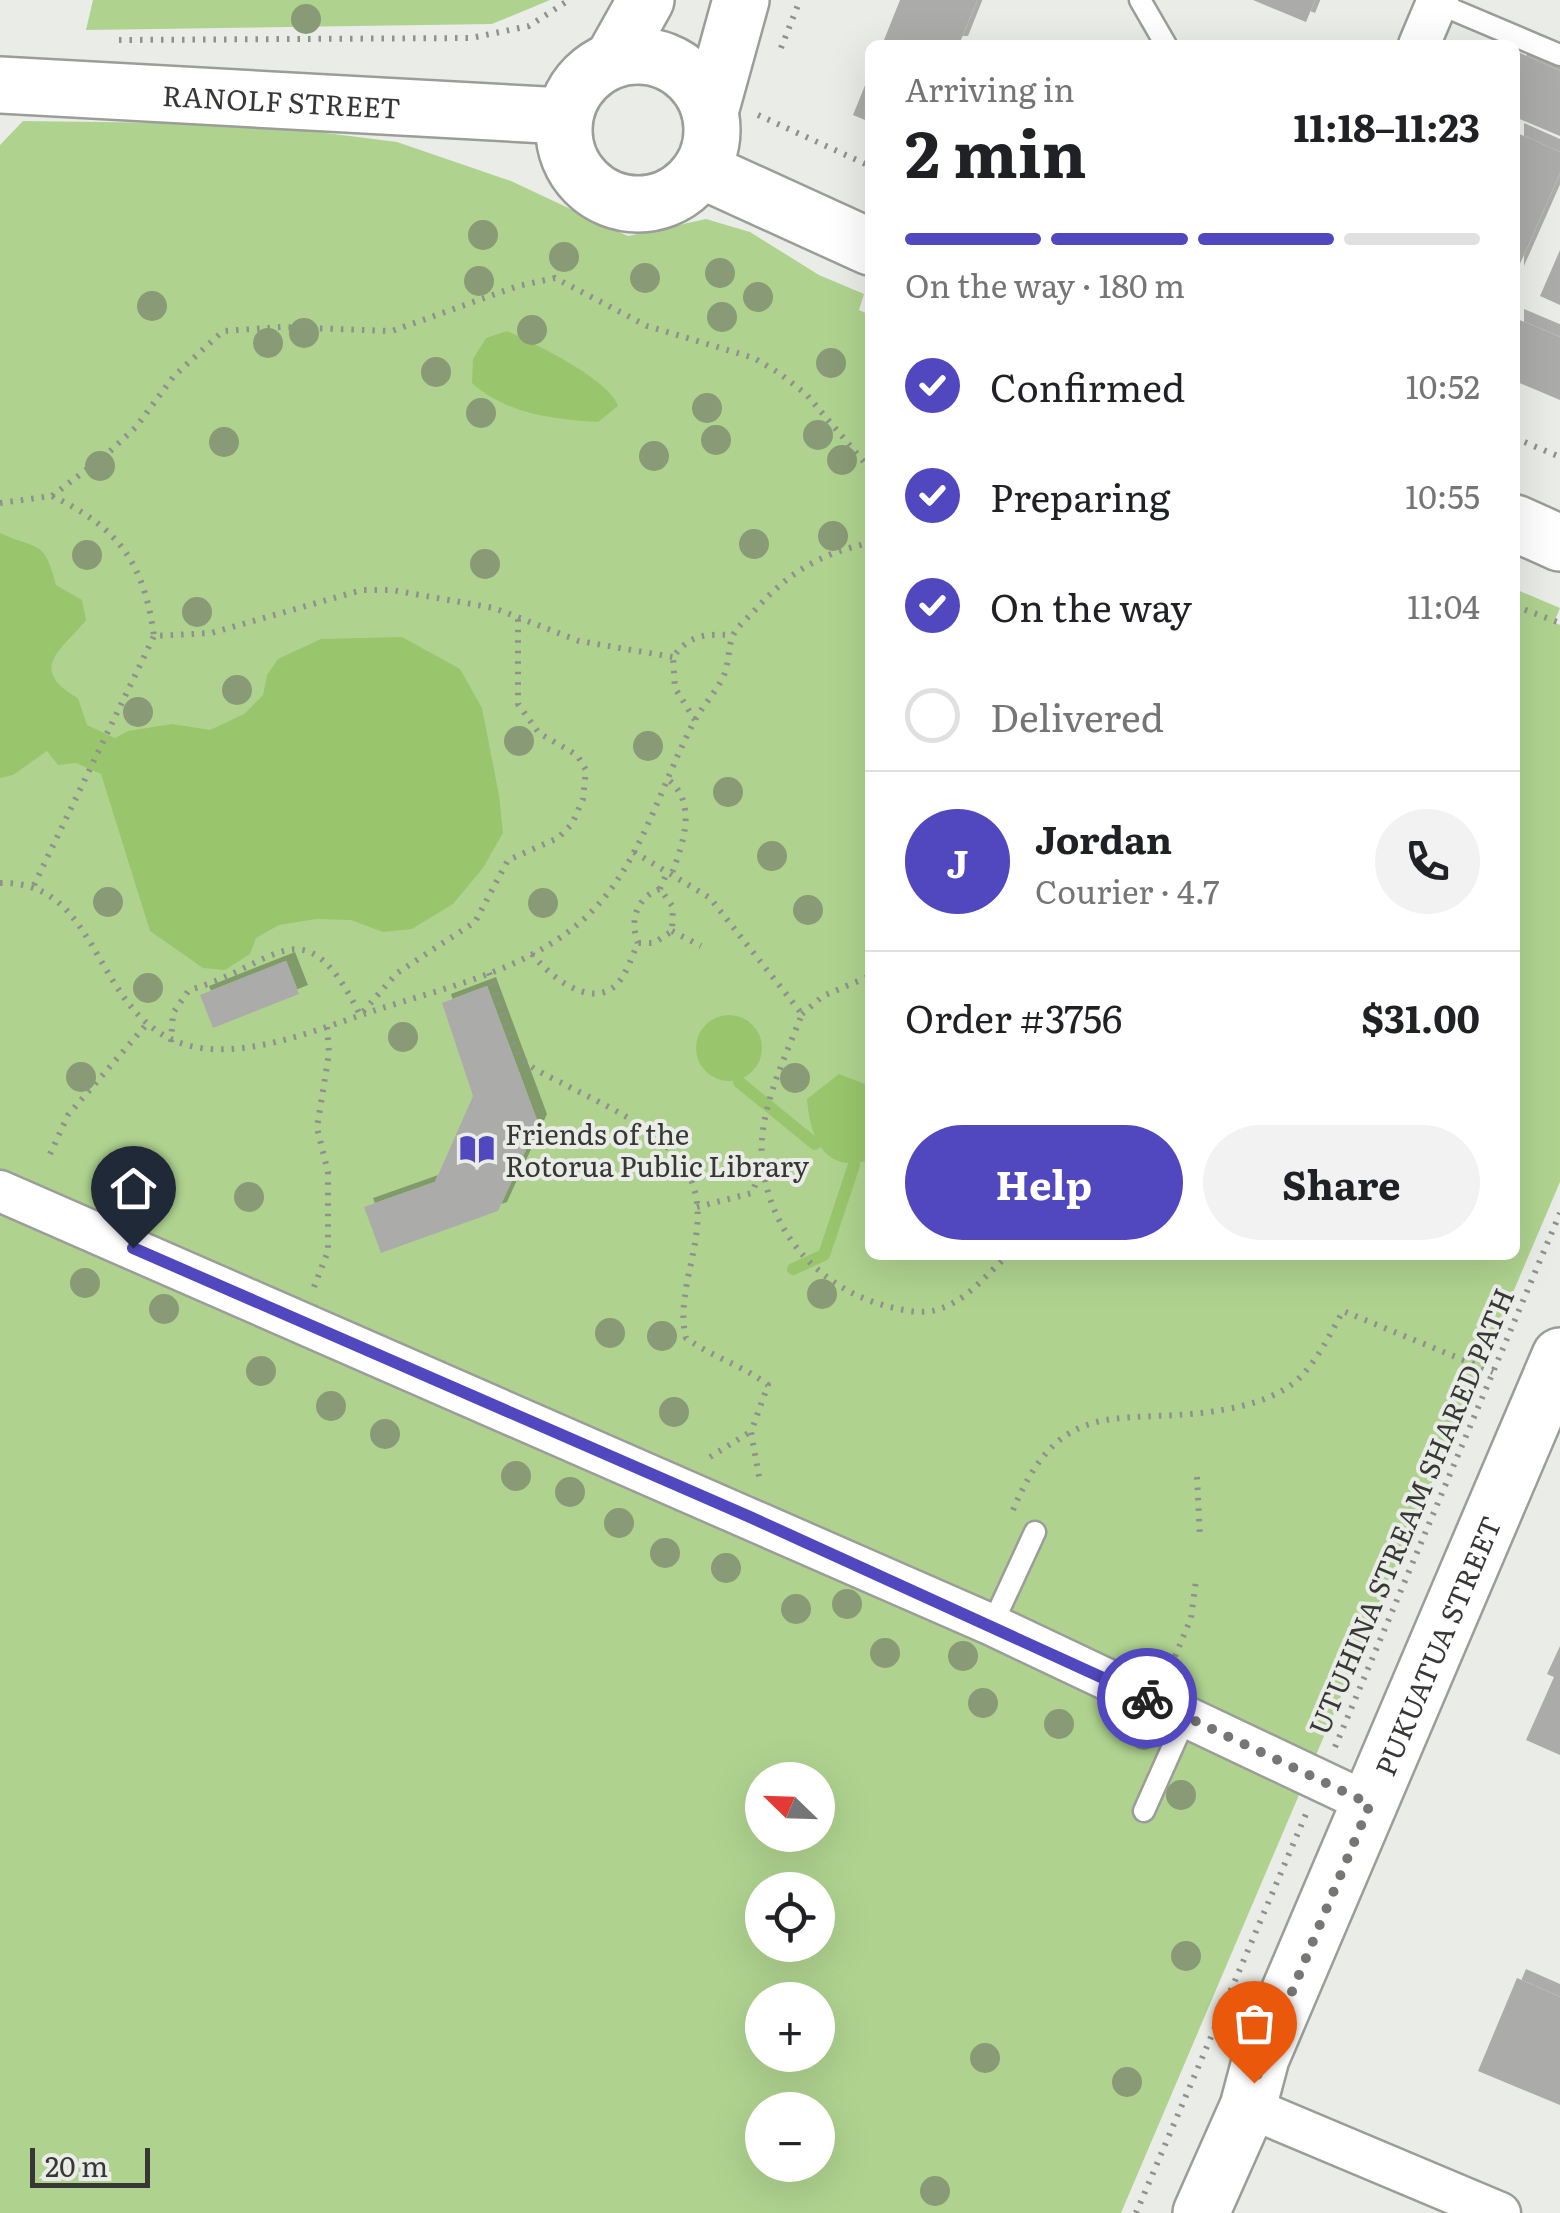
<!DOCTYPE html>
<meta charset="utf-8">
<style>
:root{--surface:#fff;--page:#f2f2f2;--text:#202124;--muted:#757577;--line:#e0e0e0;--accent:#5148bf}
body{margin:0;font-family:Literata,serif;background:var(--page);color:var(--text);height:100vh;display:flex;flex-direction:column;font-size:38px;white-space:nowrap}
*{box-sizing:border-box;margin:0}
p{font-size:32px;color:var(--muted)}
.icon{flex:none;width:55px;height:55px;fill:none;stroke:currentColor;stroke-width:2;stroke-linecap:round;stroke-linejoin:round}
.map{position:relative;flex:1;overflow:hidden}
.details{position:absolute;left:865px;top:40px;width:655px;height:1220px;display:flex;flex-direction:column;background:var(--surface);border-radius:15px;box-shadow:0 10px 40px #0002}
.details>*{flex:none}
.needle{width:65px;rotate:293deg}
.fabs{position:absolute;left:745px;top:1762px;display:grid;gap:20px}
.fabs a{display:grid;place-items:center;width:90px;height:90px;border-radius:50%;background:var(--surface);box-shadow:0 10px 40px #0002;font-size:50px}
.scale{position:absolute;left:30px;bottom:25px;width:120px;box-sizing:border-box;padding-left:10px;border:5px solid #373836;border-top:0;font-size:28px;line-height:35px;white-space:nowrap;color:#373836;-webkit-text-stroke:8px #eaece8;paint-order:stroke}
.pin{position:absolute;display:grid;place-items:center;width:85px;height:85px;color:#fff;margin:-102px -42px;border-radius:50% 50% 50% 0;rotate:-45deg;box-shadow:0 0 10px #0007}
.pin .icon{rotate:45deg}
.courier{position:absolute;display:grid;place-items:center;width:100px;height:100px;margin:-50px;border:8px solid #5148bf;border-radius:50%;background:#fff;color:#222;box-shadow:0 2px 12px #0007}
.overview em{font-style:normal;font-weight:700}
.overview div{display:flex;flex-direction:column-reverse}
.overview{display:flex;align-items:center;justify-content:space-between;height:170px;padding:0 40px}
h1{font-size:65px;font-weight:700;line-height:75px}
.bar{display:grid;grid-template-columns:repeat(4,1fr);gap:15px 10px;align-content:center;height:120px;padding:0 40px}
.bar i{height:12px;border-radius:8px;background:var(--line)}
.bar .on{background:var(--accent)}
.bar p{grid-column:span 4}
.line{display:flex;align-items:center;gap:25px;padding:0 40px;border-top:2px solid var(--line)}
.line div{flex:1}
.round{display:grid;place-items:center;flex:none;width:105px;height:105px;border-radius:52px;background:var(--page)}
ol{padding:0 40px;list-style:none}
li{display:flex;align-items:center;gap:30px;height:110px}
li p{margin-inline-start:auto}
li .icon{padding:10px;border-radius:50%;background:var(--accent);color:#fff;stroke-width:4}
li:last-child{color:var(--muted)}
li i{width:55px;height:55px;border:5px solid var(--line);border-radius:50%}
.button{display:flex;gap:20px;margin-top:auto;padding:20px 40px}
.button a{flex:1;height:115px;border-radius:60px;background:var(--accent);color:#fff;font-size:40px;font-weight:700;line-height:115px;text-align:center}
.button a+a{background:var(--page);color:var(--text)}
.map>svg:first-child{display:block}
.green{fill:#afd38f;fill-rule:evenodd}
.water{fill:#99c66c}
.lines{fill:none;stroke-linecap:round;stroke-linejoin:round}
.stream{stroke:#99c66c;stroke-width:12}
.building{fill:#abaca9;filter:url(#shadow)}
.service-casing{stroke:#9b9d99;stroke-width:25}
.minor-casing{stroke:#9b9d99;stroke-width:45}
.secondary-casing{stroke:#9b9d99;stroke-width:60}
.path{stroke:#90918e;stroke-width:6;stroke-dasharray:2.5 8;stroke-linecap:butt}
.service{stroke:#fff;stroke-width:20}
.minor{stroke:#fff;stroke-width:40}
.secondary{stroke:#fff;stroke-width:55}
.tree{fill:#899a76}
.done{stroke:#767774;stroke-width:10;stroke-dasharray:0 18}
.route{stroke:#5148bf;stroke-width:12}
.labels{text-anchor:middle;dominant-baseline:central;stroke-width:8;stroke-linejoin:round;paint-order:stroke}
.street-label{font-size:28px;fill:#373836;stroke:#eaece8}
.poi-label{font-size:28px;fill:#373836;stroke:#eaece8;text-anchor:start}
</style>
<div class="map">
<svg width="1560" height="2213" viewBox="0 0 1560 2213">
<defs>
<filter id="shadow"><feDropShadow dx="9" dy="-9" stdDeviation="0" flood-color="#0004"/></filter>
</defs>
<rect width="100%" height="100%" fill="#eaece8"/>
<g class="green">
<path d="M93,0H550L492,24L86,30Z"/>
<path d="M23,121L255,124L397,142L511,181L628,236L706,219L750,232L819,275L864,294L859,310L870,315V1255H1515V589L1560,608L1554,622L1560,625V1182L1121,2213H0V145ZM762,1780H818V1835H762ZM762,1890H818V1945H762ZM762,2000H818V2055H762ZM762,2110H818V2165H762Z"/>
</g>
<g class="water">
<path d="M507,331C534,343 609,379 618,406L598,422C553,419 506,414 472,383L473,359L486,338Z"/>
<path d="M0,533C39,551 44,538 56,585L82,600L86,620C66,647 24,668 78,698L87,725L115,738L128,731L172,724L210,730L244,714L263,695L267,675L278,659L321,639L402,637L460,669L482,708L499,795L503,833L483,868L453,904L412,929L383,932L351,920L316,919L279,925L256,938L250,954L225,970L203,968L150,931L101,774L76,763L58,765L47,751L13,775L0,778Z"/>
<circle cx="729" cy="1048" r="33"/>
<path d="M839,1074L870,1086V1160C824,1174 810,1138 807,1099Z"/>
</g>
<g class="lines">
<g class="stream">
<path d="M739,1082L815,1144"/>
<path d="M793,1269L824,1255L854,1165"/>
</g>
</g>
<g class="building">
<path d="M900,0H977L959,45H882Z"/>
<path d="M1253,0H1315L1306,22Z"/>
<path d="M1518,52L1560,71V136L1515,117Z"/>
<path d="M870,73V122L853,115Z"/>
<path d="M1515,132L1560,152V173L1515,275Z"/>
<path d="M1560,250V305L1540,296Z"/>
<path d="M1515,318L1560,337V400L1515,381Z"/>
<path d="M286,961L299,994L213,1028L200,995Z"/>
<path d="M487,986L538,1123L498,1211L381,1253L364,1207L435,1182L473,1096L442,1003Z"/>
<path d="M1560,1646V1755L1526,1740L1554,1677L1547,1674Z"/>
<path d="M1517,1978L1560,1997V2105L1478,2071Z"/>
</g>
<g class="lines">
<defs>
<g id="service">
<path d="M1140,0L1166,45"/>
<path d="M1437,3L1560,55"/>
<path d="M992,1625L1035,1532"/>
<path d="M1144,1811L1186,1717"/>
</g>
<g id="minor">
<path d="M1419,45L1438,0"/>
<path d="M0,1191L992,1625L1370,1804"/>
<path d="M1248,2107L1500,2213"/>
</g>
<g id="secondary">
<circle cx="638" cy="130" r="74"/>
<path d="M613,59L646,0"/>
<path id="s1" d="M0,85L564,116"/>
<path d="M710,112L741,0"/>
<path d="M701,170L870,247"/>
<path d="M1515,523L1560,543"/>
<path id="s2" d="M1201,2213L1248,2107L1261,2058L1560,1356"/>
</g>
</defs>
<use href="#service" class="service-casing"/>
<use href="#minor" class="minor-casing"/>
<use href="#secondary" class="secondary-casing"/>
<g class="path">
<path d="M119,40L471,38L529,26L569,0"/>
<path d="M781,48L800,0"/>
<path d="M758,115L870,166"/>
<path d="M1515,438L1560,457"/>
<path d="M52,496C119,528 144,563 154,636L211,633L362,590H392L494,608L579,641L673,657"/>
<path d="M0,503L52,496L107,454L136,427L174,376L223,331L281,327L392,331L518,286L555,278L647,326L754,358L779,373L806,394L870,469"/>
<path d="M1515,606L1560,623"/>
<path d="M695,720L675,688L673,657C690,634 706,634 732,635"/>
<path d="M670,781C697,805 683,844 672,873"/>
<path d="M634,852L710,898L802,1014C784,1061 755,1116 763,1168C772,1237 824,1291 890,1307C907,1311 925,1315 942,1308C968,1299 988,1273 1008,1255"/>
<path d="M0,883C119,879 86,1067 242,1048C287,1043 331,1025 373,1011C449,986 540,968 597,906C645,853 662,781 695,720C704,704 717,691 724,675C729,663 728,650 732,638C735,628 748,618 756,609C789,572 821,553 870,543"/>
<path d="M34,885L154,636"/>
<path d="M660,889L668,870"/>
<path d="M672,931L701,946"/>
<path d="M532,954C548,974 588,1009 615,986C626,976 632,956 638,943C629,920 637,897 660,889L673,907L672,931L654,943H638"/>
<path d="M489,973C498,998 505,1029 518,1053C526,1067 548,1076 562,1083C607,1107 666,1130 690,1178C714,1229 673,1287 686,1338C712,1357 742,1365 768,1385L751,1432L760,1482"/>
<path d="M802,1014L823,996L870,976"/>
<path d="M171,1042L173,1013L189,990C277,966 303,900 360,1015L397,973L475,922L508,860L558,838L572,824L583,799L586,770L577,755L539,733L518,704V618"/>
<path d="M50,1154L68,1115L146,1025"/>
<path d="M145,1195L162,1160"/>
<path d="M697,1207L752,1193L762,1168"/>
<path d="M314,1287L328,1251V1172L317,1128L329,1053L327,1026"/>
<path d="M710,1457L750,1432"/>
<path d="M1197,1477L1200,1538"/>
<path d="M1013,1510C1065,1386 1125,1430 1233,1408C1256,1403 1278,1396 1296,1381C1317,1362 1329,1336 1343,1311L1493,1372"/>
<path d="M1171,1666L1191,1618L1196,1580"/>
<path d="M1335,1747L1560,1213"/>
<path d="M1136,2213L1306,1814"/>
</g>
<use href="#service" class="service"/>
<use href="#minor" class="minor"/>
<use href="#secondary" class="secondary"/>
</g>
<g class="tree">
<circle cx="306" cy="19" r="15"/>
<circle cx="483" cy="235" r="15"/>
<circle cx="564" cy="257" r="15"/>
<circle cx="720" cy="273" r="15"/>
<circle cx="645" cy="278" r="15"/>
<circle cx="479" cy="281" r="15"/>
<circle cx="758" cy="297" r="15"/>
<circle cx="152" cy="306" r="15"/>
<circle cx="722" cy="317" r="15"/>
<circle cx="532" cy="330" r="15"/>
<circle cx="304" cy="333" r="15"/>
<circle cx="268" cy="343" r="15"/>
<circle cx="831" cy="363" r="15"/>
<circle cx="436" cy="372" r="15"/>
<circle cx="707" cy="408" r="15"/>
<circle cx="481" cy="413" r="15"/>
<circle cx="818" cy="435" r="15"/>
<circle cx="716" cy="440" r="15"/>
<circle cx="224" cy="442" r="15"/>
<circle cx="654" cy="456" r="15"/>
<circle cx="842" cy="460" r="15"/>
<circle cx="100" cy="466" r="15"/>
<circle cx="833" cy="536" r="15"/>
<circle cx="754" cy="544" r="15"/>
<circle cx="87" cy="555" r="15"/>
<circle cx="485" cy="564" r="15"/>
<circle cx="197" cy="612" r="15"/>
<circle cx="237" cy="690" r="15"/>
<circle cx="138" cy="712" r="15"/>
<circle cx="519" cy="741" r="15"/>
<circle cx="648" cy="746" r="15"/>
<circle cx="728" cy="792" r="15"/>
<circle cx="772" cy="856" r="15"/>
<circle cx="108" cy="902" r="15"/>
<circle cx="543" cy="903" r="15"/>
<circle cx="808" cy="910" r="15"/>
<circle cx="148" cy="988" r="15"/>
<circle cx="403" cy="1037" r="15"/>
<circle cx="81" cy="1077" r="15"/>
<circle cx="795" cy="1078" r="15"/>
<circle cx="249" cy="1197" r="15"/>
<circle cx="85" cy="1283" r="15"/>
<circle cx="822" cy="1294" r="15"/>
<circle cx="164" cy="1309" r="15"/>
<circle cx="610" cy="1333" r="15"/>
<circle cx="662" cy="1336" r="15"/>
<circle cx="261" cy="1371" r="15"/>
<circle cx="331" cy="1406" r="15"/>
<circle cx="674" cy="1412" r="15"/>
<circle cx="385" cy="1434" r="15"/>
<circle cx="516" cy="1476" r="15"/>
<circle cx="570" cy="1492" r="15"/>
<circle cx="619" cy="1523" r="15"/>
<circle cx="665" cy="1553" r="15"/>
<circle cx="726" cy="1568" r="15"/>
<circle cx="847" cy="1604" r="15"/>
<circle cx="796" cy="1609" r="15"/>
<circle cx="885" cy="1653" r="15"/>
<circle cx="963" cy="1656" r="15"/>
<circle cx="983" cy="1703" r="15"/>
<circle cx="1059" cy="1724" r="15"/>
<circle cx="1144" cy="1735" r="15"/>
<circle cx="1181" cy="1795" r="15"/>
<circle cx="1186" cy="1956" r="15"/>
<circle cx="985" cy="2058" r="15"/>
<circle cx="1127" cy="2082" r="15"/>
<circle cx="935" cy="2191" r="15"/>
</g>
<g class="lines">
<path class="done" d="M1147,1698L1370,1804L1254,2083"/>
<path class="route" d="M133,1248L750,1517L1147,1698"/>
</g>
<defs>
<symbol id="library-bare" viewBox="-9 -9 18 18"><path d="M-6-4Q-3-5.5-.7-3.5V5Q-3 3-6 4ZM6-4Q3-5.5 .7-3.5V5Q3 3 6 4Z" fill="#5148bf" stroke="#eaece8" stroke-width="2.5" paint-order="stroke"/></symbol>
</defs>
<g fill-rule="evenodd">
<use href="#library-bare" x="452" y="1124" width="50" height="50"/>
</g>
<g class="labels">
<g class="street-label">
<text stroke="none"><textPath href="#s1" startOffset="282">RANOLF STREET</textPath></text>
<text transform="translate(1410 1511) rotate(-67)">UTUHINA STREAM SHARED PATH</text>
<text stroke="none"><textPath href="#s2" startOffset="615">PUKUATUA STREET</textPath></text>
</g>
<g class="poi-label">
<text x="505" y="1133">Friends of the<tspan x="505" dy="32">Rotorua Public Library</tspan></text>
</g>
</g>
</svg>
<div class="fabs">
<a><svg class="needle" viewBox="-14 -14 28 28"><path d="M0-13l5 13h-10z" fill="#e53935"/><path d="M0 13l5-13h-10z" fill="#757577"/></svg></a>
<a><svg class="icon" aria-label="locate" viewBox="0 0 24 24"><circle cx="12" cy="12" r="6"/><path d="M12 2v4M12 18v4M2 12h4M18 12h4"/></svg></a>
<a>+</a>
<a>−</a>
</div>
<div class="scale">20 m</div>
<div class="pin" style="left:1254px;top:2083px;background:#ea580c"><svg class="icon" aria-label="bag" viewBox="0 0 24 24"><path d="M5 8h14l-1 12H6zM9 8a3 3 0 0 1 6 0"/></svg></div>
<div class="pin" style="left:133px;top:1248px;background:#1f2937"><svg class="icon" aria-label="home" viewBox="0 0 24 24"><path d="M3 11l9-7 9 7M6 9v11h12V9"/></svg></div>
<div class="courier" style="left:1147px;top:1698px"><svg class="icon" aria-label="bike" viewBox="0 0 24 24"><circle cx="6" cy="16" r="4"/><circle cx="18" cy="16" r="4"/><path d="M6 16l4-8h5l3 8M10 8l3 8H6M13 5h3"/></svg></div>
<section class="details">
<div class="overview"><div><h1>2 min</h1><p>Arriving in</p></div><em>11:18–11:23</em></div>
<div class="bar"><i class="on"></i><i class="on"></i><i class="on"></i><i></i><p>On the way · 180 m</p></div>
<ol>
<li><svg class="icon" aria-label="check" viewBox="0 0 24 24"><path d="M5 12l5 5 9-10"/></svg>Confirmed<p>10:52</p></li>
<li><svg class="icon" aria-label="check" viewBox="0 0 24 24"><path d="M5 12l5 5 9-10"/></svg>Preparing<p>10:55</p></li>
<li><svg class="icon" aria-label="check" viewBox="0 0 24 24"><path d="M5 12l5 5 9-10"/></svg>On the way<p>11:04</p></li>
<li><i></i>Delivered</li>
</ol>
<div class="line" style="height:180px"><b class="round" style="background:var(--accent);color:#fff">J</b><div><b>Jordan</b><p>Courier · 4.7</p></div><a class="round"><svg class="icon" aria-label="phone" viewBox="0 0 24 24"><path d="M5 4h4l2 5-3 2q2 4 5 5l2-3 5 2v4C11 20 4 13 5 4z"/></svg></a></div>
<div class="line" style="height:130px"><div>Order #3756</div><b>$31.00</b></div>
<div class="button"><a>Help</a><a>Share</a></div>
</section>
</div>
